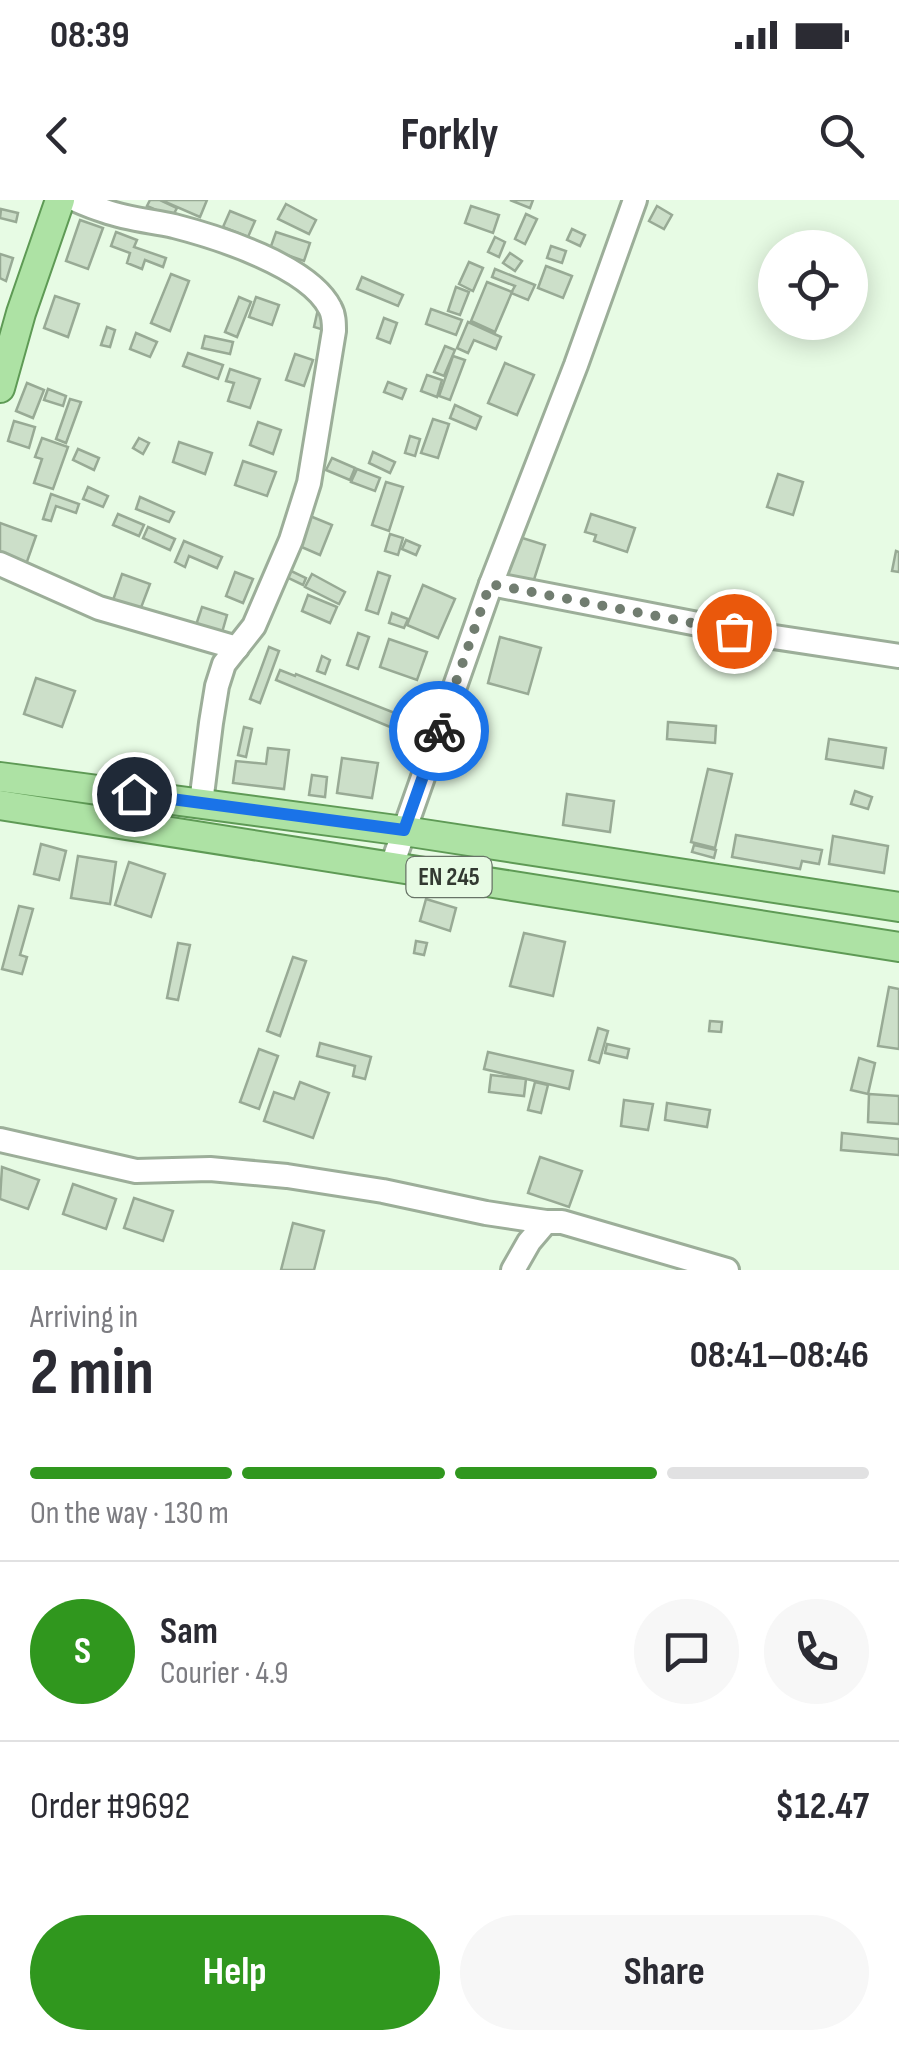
<!DOCTYPE html>
<meta charset="utf-8">
<style>
:root{--surface:#fff;--page:#f7f7f7;--text:#2b2b33;--muted:#7c7c81;--line:#e1e1e2;--accent:#30971e}
body{margin:0;font-family:"Sofia Sans Condensed",sans-serif;background:var(--page);color:var(--text);height:100vh;display:flex;flex-direction:column;font-size:38px;white-space:nowrap}
*{box-sizing:border-box;margin:0}
p{font-size:32px;color:var(--muted)}
.icon{flex:none;width:55px;height:55px;fill:none;stroke:currentColor;stroke-width:2;stroke-linecap:round;stroke-linejoin:round}
.map{position:relative;height:1070px;overflow:hidden}
.sheet{display:flex;flex-direction:column;background:var(--surface);flex:1}
.sheet>*{flex:none}
.controls{position:absolute;left:758px;top:30px;display:grid;gap:20px}
.controls a{display:grid;place-items:center;width:110px;height:110px;border-radius:50%;background:var(--surface);box-shadow:0 5px 25px #0003;font-size:50px}
.pin{position:absolute;display:grid;place-items:center;width:85px;height:85px;color:#fff;margin:-42px;border:5px solid #fff;border-radius:50%;box-shadow:0 2px 10px #0007}
.courier{position:absolute;display:grid;place-items:center;width:100px;height:100px;margin:-50px;border:8px solid #1a73e8;border-radius:50%;background:#fff;color:#222;box-shadow:0 2px 12px #0007}
.head em{font-style:normal;font-weight:700}
.head div{display:flex;flex-direction:column-reverse}
.head{display:flex;align-items:center;justify-content:space-between;height:170px;padding:0 30px}
h1{font-size:65px;font-weight:700;line-height:75px}
.bar{display:grid;grid-template-columns:repeat(4,1fr);gap:15px 10px;align-content:center;height:120px;padding:0 30px}
.bar i{height:12px;border-radius:8px;background:var(--line)}
.bar .on{background:var(--accent)}
.bar p{grid-column:span 4}
.line{display:flex;align-items:center;gap:25px;padding:0 30px;border-top:2px solid var(--line)}
.line div{flex:1}
.round{display:grid;place-items:center;flex:none;width:105px;height:105px;border-radius:52px;background:var(--page)}
.primary-button{display:flex;gap:20px;margin-top:auto;padding:20px 30px}
.primary-button a{flex:1;height:115px;border-radius:60px;background:var(--accent);color:#fff;font-size:40px;font-weight:700;line-height:115px;text-align:center}
.primary-button a+a{background:var(--page);color:var(--text)}
.status{display:flex;justify-content:space-between;align-items:center;height:70px;padding:0 50px;background:var(--surface);direction:ltr}
.status svg{height:28px;fill:currentColor}
header{display:flex;justify-content:space-between;align-items:center;height:130px;padding:0 30px;background:var(--surface);font-size:45px;font-weight:700}
.map>svg:first-child{display:block}
.building{fill:#ccdfc9;stroke:#98aa95;stroke-width:2.5}
.lines{fill:none;stroke-linecap:round;stroke-linejoin:round}
.minor-casing{stroke:#9cae99;stroke-width:28}
.major-casing{stroke:#5e9a55;stroke-width:32}
.minor{stroke:#fff;stroke-width:22}
.major{stroke:#ade2a4;stroke-width:28}
.done{stroke:#717d70;stroke-width:10;stroke-dasharray:0 18}
.route{stroke:#1a73e8;stroke-width:12}
.labels{text-anchor:middle;dominant-baseline:central;stroke-width:8;stroke-linejoin:round;paint-order:stroke}
.shield{fill:#e7fbe4;stroke:#687367;stroke-width:2.5}
.shield-label{font-size:25px;font-weight:bold;fill:#323931}
</style>
<div class="status"><b>08:39</b><svg viewBox="0 0 49 12"><path d="M0 12V9h3v3zM5 12V6h3v6zM10 12V3h3v9zM15 12V0h3v12zM26 1h20v11H26zM47 4h2v5h-2z"/></svg></div>
<header><svg class="icon" aria-label="back" viewBox="0 0 24 24"><path d="M15 5l-7 7 7 7"/></svg>Forkly<svg class="icon" aria-label="search" viewBox="0 0 24 24"><circle cx="10" cy="10" r="6"/><path d="M15 15l6 6"/></svg></header>
<div class="map">
<svg width="899" height="1070" viewBox="0 0 899 1070">
<rect width="100%" height="100%" fill="#e7fbe4"/>
<g class="building">
<path d="M150,0H160L177,8L172,17L147,6Z"/>
<path d="M161,0H207L200,17Z"/>
<path d="M510,0H533L530,8Z"/>
<path d="M286,4L316,20L309,34L278,19Z"/>
<path d="M471,6L499,15L493,33L465,23Z"/>
<path d="M657,6L672,15L664,29L649,21Z"/>
<path d="M1,9L18,13L16,22L0,18Z"/>
<path d="M230,11L255,21L248,37L223,27Z"/>
<path d="M526,14L537,19L525,44L515,39Z"/>
<path d="M80,20L103,28L88,69L66,61Z"/>
<path d="M572,29L585,35L580,46L567,40Z"/>
<path d="M116,32L137,40L134,47L166,58L163,67L145,60L142,69L127,63L130,53L111,46Z"/>
<path d="M276,32L310,43L304,61L270,49Z"/>
<path d="M495,37L505,42L499,57L488,52Z"/>
<path d="M551,46L566,51L562,63L547,58Z"/>
<path d="M510,53L522,61L515,71L503,63Z"/>
<path d="M0,54L13,58L6,81L0,78Z"/>
<path d="M469,62L483,68L473,91L459,84Z"/>
<path d="M546,66L572,76L563,98L538,88Z"/>
<path d="M495,69L535,85L528,100L511,93L515,86L492,77Z"/>
<path d="M171,74L189,81L170,131L151,123Z"/>
<path d="M362,77L403,95L398,106L357,89Z"/>
<path d="M487,82L512,92L495,132L471,121Z"/>
<path d="M456,87L469,92L460,115L448,111Z"/>
<path d="M55,96L79,104L68,137L44,128Z"/>
<path d="M239,97L251,102L237,137L225,132Z"/>
<path d="M256,97L279,105L272,125L249,117Z"/>
<path d="M318,109L328,112L324,130L314,127Z"/>
<path d="M431,109L462,120L456,135L426,124Z"/>
<path d="M384,118L397,123L390,143L377,138Z"/>
<path d="M468,122L501,137L496,149L474,140L468,153L457,148Z"/>
<path d="M107,127L115,130L110,147L101,145Z"/>
<path d="M136,133L157,142L150,157L130,149Z"/>
<path d="M205,136L233,142L230,154L202,148Z"/>
<path d="M445,146L455,150L444,176L434,172Z"/>
<path d="M188,153L223,165L218,179L183,166Z"/>
<path d="M295,154L313,160L304,186L286,180Z"/>
<path d="M453,156L465,160L450,200L439,196Z"/>
<path d="M505,163L534,175L517,215L488,203Z"/>
<path d="M230,169L260,179L250,208L228,201L234,183L226,181Z"/>
<path d="M427,175L442,180L437,197L421,191Z"/>
<path d="M388,182L406,189L402,199L384,192Z"/>
<path d="M27,183L44,190L33,218L16,211Z"/>
<path d="M48,189L66,196L63,206L44,200Z"/>
<path d="M70,199L81,202L66,243L56,239Z"/>
<path d="M455,205L481,217L476,229L450,218Z"/>
<path d="M433,219L449,224L438,258L421,253Z"/>
<path d="M14,221L35,227L29,248L8,241Z"/>
<path d="M258,222L281,230L273,254L250,245Z"/>
<path d="M410,236L420,239L415,256L405,253Z"/>
<path d="M42,238L68,247L53,289L34,283L42,259L35,257Z"/>
<path d="M139,238L149,243L143,254L133,248Z"/>
<path d="M179,242L212,253L205,274L173,262Z"/>
<path d="M78,249L99,258L94,270L73,260Z"/>
<path d="M373,252L395,262L390,273L369,263Z"/>
<path d="M332,258L355,268L350,280L326,270Z"/>
<path d="M243,261L276,272L267,296L235,285Z"/>
<path d="M357,269L380,278L375,291L351,282Z"/>
<path d="M778,274L803,282L793,315L767,307Z"/>
<path d="M386,282L403,287L389,331L372,325Z"/>
<path d="M88,287L108,296L103,307L83,299Z"/>
<path d="M51,294L79,304L76,313L56,306L51,321L43,319Z"/>
<path d="M140,297L174,312L169,322L136,309Z"/>
<path d="M118,314L144,325L139,336L113,325Z"/>
<path d="M591,314L635,328L627,352L594,341L596,335L585,332Z"/>
<path d="M310,316L332,325L320,355L297,345Z"/>
<path d="M0,323L36,336L23,373L0,365Z"/>
<path d="M148,327L175,339L170,350L143,338Z"/>
<path d="M390,334L403,338L398,355L385,351Z"/>
<path d="M516,336L545,345L532,386L502,376Z"/>
<path d="M406,340L420,346L416,355L402,349Z"/>
<path d="M184,341L222,357L217,368L189,356L185,367L175,362Z"/>
<path d="M896,351L899,352V372L892,371Z"/>
<path d="M287,369L306,378L303,385L284,376Z"/>
<path d="M235,372L253,379L243,403L226,396Z"/>
<path d="M378,372L390,376L378,414L366,410Z"/>
<path d="M122,374L150,384L139,413L112,403Z"/>
<path d="M312,374L345,392L339,404L305,387Z"/>
<path d="M423,385L455,399L438,438L407,425Z"/>
<path d="M308,395L337,407L330,423L302,411Z"/>
<path d="M202,407L227,415L221,436L195,428Z"/>
<path d="M392,413L408,419L404,428L389,423Z"/>
<path d="M358,433L369,437L358,469L347,465Z"/>
<path d="M500,437L541,448L528,494L488,483Z"/>
<path d="M389,439L427,452L417,480L380,467Z"/>
<path d="M269,447L279,451L260,503L250,499Z"/>
<path d="M322,456L330,460L325,474L317,471Z"/>
<path d="M280,470L295,476L296,474L405,517L400,531L276,480Z"/>
<path d="M36,478L75,491L62,527L24,514Z"/>
<path d="M668,522L716,526L715,543L667,539Z"/>
<path d="M244,527L252,529L246,557L238,555Z"/>
<path d="M829,539L886,548L883,568L826,559Z"/>
<path d="M268,548L289,550L284,589L233,583L236,561L266,564Z"/>
<path d="M342,558L378,563L372,598L337,593Z"/>
<path d="M708,569L732,574L715,648L691,642Z"/>
<path d="M312,575L327,577L325,597L309,595Z"/>
<path d="M855,591L872,597L868,609L851,604Z"/>
<path d="M567,594L614,601L610,632L563,625Z"/>
<path d="M736,635L822,650L819,664L802,661L800,669L732,657Z"/>
<path d="M833,636L888,646L884,673L829,664Z"/>
<path d="M41,644L66,651L59,680L34,674Z"/>
<path d="M694,645L716,650L714,658L692,652Z"/>
<path d="M78,656L116,662L110,704L71,698Z"/>
<path d="M129,662L165,674L151,717L115,705Z"/>
<path d="M426,699L456,708L450,731L420,721Z"/>
<path d="M19,706L33,709L20,755L27,757L22,774L2,769Z"/>
<path d="M524,733L565,742L553,796L510,786Z"/>
<path d="M416,741L427,743L424,755L414,753Z"/>
<path d="M178,743L190,745L178,800L167,798Z"/>
<path d="M293,757L306,761L280,836L267,831Z"/>
<path d="M889,787L899,789V849L878,846Z"/>
<path d="M710,821L722,822L721,832L709,831Z"/>
<path d="M598,828L608,831L599,863L589,860Z"/>
<path d="M320,843L371,857L365,879L353,876L355,866L317,856Z"/>
<path d="M607,844L629,849L627,858L605,853Z"/>
<path d="M259,849L278,856L259,909L240,902Z"/>
<path d="M488,852L573,871L569,889L484,869Z"/>
<path d="M859,858L875,863L868,894L851,890Z"/>
<path d="M491,875L526,879L524,896L489,892Z"/>
<path d="M300,882L329,893L313,938L264,921L274,892L294,899Z"/>
<path d="M535,882L548,885L541,913L528,910Z"/>
<path d="M869,894L899,896V924L868,922Z"/>
<path d="M624,900L653,904L648,930L621,926Z"/>
<path d="M667,903L710,910L707,927L665,920Z"/>
<path d="M842,933L899,939V955L841,950Z"/>
<path d="M540,957L582,971L569,1007L528,993Z"/>
<path d="M2,967L39,980L28,1009L0,999Z"/>
<path d="M73,984L116,999L106,1029L63,1014Z"/>
<path d="M134,998L173,1011L163,1041L124,1028Z"/>
<path d="M293,1023L324,1031L314,1070H281Z"/>
</g>
<g class="lines">
<defs>
<g id="minor">
<path d="M76,0C85,4 95,8 105,11C127,19 151,21 174,26C217,37 309,66 330,108C334,115 334,123 334,131L309,283L291,340L254,426L224,464L217,486L211,523L201,603"/>
<path d="M0,364L99,408L237,448"/>
<path d="M491,384L734,431L899,456"/>
<path d="M391,668L491,384L576,165L635,0"/>
<path d="M0,940L136,971L210,969L287,976L383,991L486,1013L546,1022"/>
<path d="M513,1070L529,1042L546,1022H562L727,1070"/>
</g>
<g id="major">
<path d="M0,188L21,113L60,0"/>
<path d="M0,577L404,631L899,707"/>
<path d="M0,605L899,747"/>
</g>
</defs>
<use href="#minor" class="minor-casing"/>
<use href="#major" class="major-casing"/>
<use href="#minor" class="minor"/>
<use href="#major" class="major"/>
</g>
<g class="lines">
<path class="done" d="M439,531L490,384L734,431"/>
<path class="route" d="M134,594L404,630L439,531"/>
</g>
<g class="labels">
<rect class="shield" x="406.5" y="657" width="85" height="40" rx="8"/>
<g class="shield-label">
<text x="449" y="677">EN 245</text>
</g>
</g>
</svg>
<div class="controls">
<a><svg class="icon" aria-label="locate" viewBox="0 0 24 24"><circle cx="12" cy="12" r="6"/><path d="M12 2v4M12 18v4M2 12h4M18 12h4"/></svg></a>
</div>
<div class="pin" style="left:734px;top:431px;background:#ea580c"><svg class="icon" aria-label="bag" viewBox="0 0 24 24"><path d="M5 8h14l-1 12H6zM9 8a3 3 0 0 1 6 0"/></svg></div>
<div class="pin" style="left:134px;top:594px;background:#1f2937"><svg class="icon" aria-label="home" viewBox="0 0 24 24"><path d="M3 11l9-7 9 7M6 9v11h12V9"/></svg></div>
<div class="courier" style="left:439px;top:531px"><svg class="icon" aria-label="bike" viewBox="0 0 24 24"><circle cx="6" cy="16" r="4"/><circle cx="18" cy="16" r="4"/><path d="M6 16l4-8h5l3 8M10 8l3 8H6M13 5h3"/></svg></div>
</div>
<section class="sheet">
<div class="head"><div><h1>2 min</h1><p>Arriving in</p></div><em>08:41–08:46</em></div>
<div class="bar"><i class="on"></i><i class="on"></i><i class="on"></i><i></i><p>On the way · 130 m</p></div>
<div class="line" style="height:180px"><b class="round" style="background:var(--accent);color:#fff">S</b><div><b>Sam</b><p>Courier · 4.9</p></div><a class="round"><svg class="icon" aria-label="chat" viewBox="0 0 24 24"><path d="M4 5h16v11H9l-5 4z"/></svg></a><a class="round"><svg class="icon" aria-label="phone" viewBox="0 0 24 24"><path d="M5 4h4l2 5-3 2q2 4 5 5l2-3 5 2v4C11 20 4 13 5 4z"/></svg></a></div>
<div class="line" style="height:130px"><div>Order #9692</div><b>$12.47</b></div>
<div class="primary-button"><a>Help</a><a>Share</a></div>
</section>
